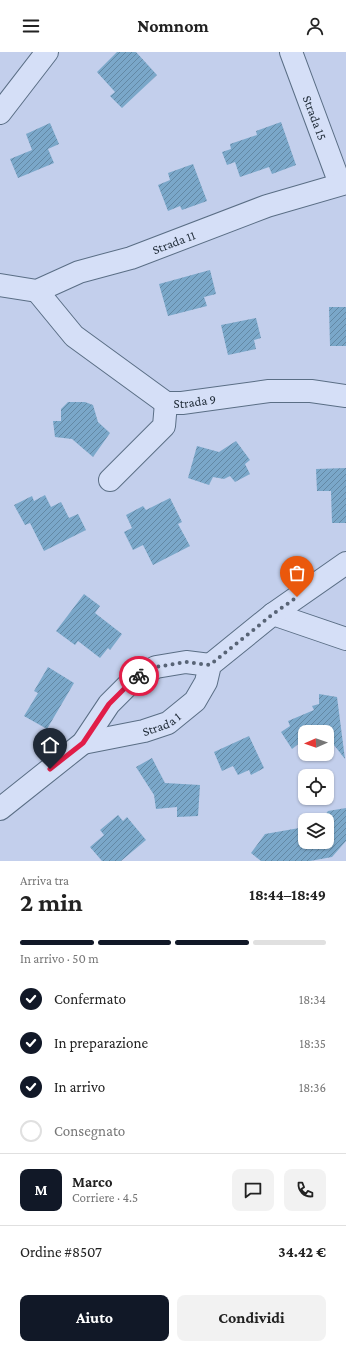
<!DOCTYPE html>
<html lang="it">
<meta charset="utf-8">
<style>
:root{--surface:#fff;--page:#f2f2f2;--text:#222;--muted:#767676;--line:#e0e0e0;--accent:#111827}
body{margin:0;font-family:"Crimson Pro",serif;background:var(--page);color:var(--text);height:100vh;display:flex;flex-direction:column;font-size:15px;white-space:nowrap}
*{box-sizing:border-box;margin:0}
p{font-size:13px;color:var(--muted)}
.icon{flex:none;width:22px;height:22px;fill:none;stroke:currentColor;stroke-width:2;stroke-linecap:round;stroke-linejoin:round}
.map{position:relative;height:809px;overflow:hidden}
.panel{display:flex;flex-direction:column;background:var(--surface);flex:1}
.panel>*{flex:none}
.needle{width:26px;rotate:268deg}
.tools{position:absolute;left:298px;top:673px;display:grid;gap:8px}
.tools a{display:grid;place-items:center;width:36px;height:36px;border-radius:8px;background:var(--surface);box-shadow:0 1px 3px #0004;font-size:20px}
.pin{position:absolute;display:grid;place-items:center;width:34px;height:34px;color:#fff;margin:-41px -17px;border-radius:50% 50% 50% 0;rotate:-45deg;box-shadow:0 0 4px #0007}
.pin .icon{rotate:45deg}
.courier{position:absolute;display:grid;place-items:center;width:40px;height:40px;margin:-20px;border:3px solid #e11d48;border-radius:50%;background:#fff;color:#222;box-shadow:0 1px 5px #0007}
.headline em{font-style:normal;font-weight:700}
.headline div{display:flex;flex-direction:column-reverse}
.headline{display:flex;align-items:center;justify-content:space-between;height:68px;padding:0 20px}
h1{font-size:26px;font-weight:700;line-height:30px}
.bar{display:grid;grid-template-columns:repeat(4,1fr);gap:6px 4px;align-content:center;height:48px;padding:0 20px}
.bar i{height:5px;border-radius:3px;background:var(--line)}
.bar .active{background:var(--accent)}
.bar p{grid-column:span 4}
.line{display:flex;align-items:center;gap:10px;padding:0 20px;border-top:1px solid var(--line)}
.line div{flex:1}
.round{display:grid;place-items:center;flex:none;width:42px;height:42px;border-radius:8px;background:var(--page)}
ol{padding:0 20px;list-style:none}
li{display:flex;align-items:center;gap:12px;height:44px}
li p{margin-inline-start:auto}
li .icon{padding:4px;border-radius:50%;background:var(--accent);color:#fff;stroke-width:4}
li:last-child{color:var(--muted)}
li i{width:22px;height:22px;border:2px solid var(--line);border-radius:50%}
.button{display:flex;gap:8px;margin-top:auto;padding:8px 20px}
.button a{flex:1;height:46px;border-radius:8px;background:var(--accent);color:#fff;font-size:16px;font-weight:700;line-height:46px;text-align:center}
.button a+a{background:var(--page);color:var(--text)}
header{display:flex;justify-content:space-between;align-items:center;height:52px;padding:0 20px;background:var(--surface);font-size:18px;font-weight:700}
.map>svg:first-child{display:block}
.building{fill:url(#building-hatch)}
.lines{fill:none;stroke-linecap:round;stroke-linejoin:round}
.minor-casing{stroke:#5a6e85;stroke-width:24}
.minor{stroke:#d5dff7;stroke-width:22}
.done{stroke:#586476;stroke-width:4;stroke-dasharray:0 7.2}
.route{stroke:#e11d48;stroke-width:5}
.labels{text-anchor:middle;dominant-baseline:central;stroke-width:3;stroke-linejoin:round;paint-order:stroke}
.street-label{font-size:13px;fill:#1e2a36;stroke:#d2dbf4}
</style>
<header><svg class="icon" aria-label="menu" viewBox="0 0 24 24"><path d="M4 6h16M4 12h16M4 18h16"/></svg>Nomnom<svg class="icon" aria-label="person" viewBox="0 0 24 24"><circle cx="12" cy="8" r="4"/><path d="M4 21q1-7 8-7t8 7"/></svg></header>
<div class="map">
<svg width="346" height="809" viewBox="0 0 346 809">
<defs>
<pattern id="building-hatch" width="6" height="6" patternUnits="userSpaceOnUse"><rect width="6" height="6" fill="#7aa7c9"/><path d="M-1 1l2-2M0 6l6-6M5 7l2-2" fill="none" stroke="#6388a4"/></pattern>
</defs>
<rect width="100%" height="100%" fill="#c3cfec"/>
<g class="building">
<path d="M117,0H136L157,23L122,56L110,44L115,40L97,20Z"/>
<path d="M281,70L296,113L272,122L269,115L240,125L235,110L227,113L222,100L231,97L230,92L257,83L256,79Z"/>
<path d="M50,71L59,92L48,97L54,111L18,126L10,107L32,98L26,82Z"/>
<path d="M193,112L207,149L182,158L180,154L168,159L158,133L170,128L168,121Z"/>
<path d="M210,218L216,242L204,245L207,254L168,264L159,232Z"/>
<path d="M329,255H346V294H330Z"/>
<path d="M256,266L261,286L254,288L256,297L228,303L221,273Z"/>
<path d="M68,350H85L93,353L98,370L110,381L93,405L72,387L55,385L53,369H61V357Z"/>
<path d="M236,389L250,408L245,412L250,422L235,430L230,424L224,427L213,425L209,433L188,426L197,394L219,400Z"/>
<path d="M346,416V471H332L331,439H317L316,417Z"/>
<path d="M45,443L51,455L61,450L69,466L78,462L86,478L44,499L30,471L25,473L14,453L32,444L34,449Z"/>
<path d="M170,446L182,470L178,472L190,494L153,513L143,493L133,498L124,480L132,476L126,463L143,454L146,458Z"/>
<path d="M84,542L100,554L95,561L122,582L110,598L108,596L100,606L78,589L75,593L56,579Z"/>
<path d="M48,615L74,631L47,677L24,664L38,641L34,639Z"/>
<path d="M319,642L337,645L345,707L330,688H327V680H305V689H302L292,697L281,680L290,674L288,669L314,658L312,654L319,652Z"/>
<path d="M249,684L264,716L251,723L249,718L238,723L233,714L222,719L214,700Z"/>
<path d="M152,706L165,731L200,733L198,764L177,765V755L156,757L154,743L136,715Z"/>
<path d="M346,756V789L332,805L310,809H261L251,801L265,782L305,775V790H327V768H321L328,759Z"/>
<path d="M118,763L123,769L127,765L146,788L121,809H102L90,795L104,783L100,778Z"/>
</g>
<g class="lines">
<defs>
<g id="minor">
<path id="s1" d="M291,0L340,132"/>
<path d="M0,61L47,0"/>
<path id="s2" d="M0,233L37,239L79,220L131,206L267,154L346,131"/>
<path id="s3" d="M37,239L74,284L166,351H182L269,339H311L346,344"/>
<path d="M110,428L164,374L166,351"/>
<path d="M273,562L346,587"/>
<path id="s4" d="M83,691L144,679L168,671L195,649L206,630L210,613L273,562L346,511"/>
<path d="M0,757L83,691L109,652L134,627L156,615L186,610L210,613"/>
</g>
</defs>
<use href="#minor" class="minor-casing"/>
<use href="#minor" class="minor"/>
</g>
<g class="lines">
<path class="done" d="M139,624L156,615L186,610L210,613L273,562L297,545"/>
<path class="route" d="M50,717L83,691L109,652L134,627L139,624"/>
</g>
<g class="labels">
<g class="street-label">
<text stroke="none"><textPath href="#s1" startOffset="70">Strada 15</textPath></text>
<text stroke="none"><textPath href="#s2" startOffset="183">Strada 11</textPath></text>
<text stroke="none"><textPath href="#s3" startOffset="201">Strada 9</textPath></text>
<text stroke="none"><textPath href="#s4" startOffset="81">Strada 1</textPath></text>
</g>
</g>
</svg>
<div class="tools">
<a><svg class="needle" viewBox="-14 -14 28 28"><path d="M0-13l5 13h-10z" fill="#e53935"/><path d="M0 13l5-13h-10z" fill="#767676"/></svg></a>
<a><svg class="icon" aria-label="locate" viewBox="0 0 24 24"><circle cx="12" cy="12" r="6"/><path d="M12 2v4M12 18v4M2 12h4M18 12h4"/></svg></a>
<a><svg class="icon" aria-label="layers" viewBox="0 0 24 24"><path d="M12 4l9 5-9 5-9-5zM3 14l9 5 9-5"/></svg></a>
</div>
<div class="pin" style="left:297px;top:545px;background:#ea580c"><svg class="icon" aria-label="bag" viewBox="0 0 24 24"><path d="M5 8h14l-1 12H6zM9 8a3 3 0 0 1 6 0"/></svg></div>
<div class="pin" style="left:50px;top:717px;background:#1f2937"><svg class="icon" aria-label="home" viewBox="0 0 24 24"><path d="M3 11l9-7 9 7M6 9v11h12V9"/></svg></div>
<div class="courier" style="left:139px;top:624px"><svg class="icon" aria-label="bike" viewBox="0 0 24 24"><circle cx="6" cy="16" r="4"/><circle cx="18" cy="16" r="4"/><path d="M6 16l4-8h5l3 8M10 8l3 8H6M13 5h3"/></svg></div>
</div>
<section class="panel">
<div class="headline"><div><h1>2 min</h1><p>Arriva tra</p></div><em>18:44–18:49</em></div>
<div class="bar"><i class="active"></i><i class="active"></i><i class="active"></i><i></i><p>In arrivo · 50 m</p></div>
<ol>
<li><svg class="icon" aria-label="check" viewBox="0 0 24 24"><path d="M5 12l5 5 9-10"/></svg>Confermato<p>18:34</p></li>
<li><svg class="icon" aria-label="check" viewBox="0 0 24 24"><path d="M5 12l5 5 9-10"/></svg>In preparazione<p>18:35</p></li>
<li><svg class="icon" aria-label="check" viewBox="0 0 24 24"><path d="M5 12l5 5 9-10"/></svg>In arrivo<p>18:36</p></li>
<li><i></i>Consegnato</li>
</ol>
<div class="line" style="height:72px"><b class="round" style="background:var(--accent);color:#fff">M</b><div><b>Marco</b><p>Corriere · 4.5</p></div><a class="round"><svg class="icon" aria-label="chat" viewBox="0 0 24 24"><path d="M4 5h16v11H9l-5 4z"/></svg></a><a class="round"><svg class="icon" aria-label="phone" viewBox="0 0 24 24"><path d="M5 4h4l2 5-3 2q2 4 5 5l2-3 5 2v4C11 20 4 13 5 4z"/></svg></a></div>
<div class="line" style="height:52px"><div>Ordine #8507</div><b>34.42 €</b></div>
<div class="button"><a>Aiuto</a><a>Condividi</a></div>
</section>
